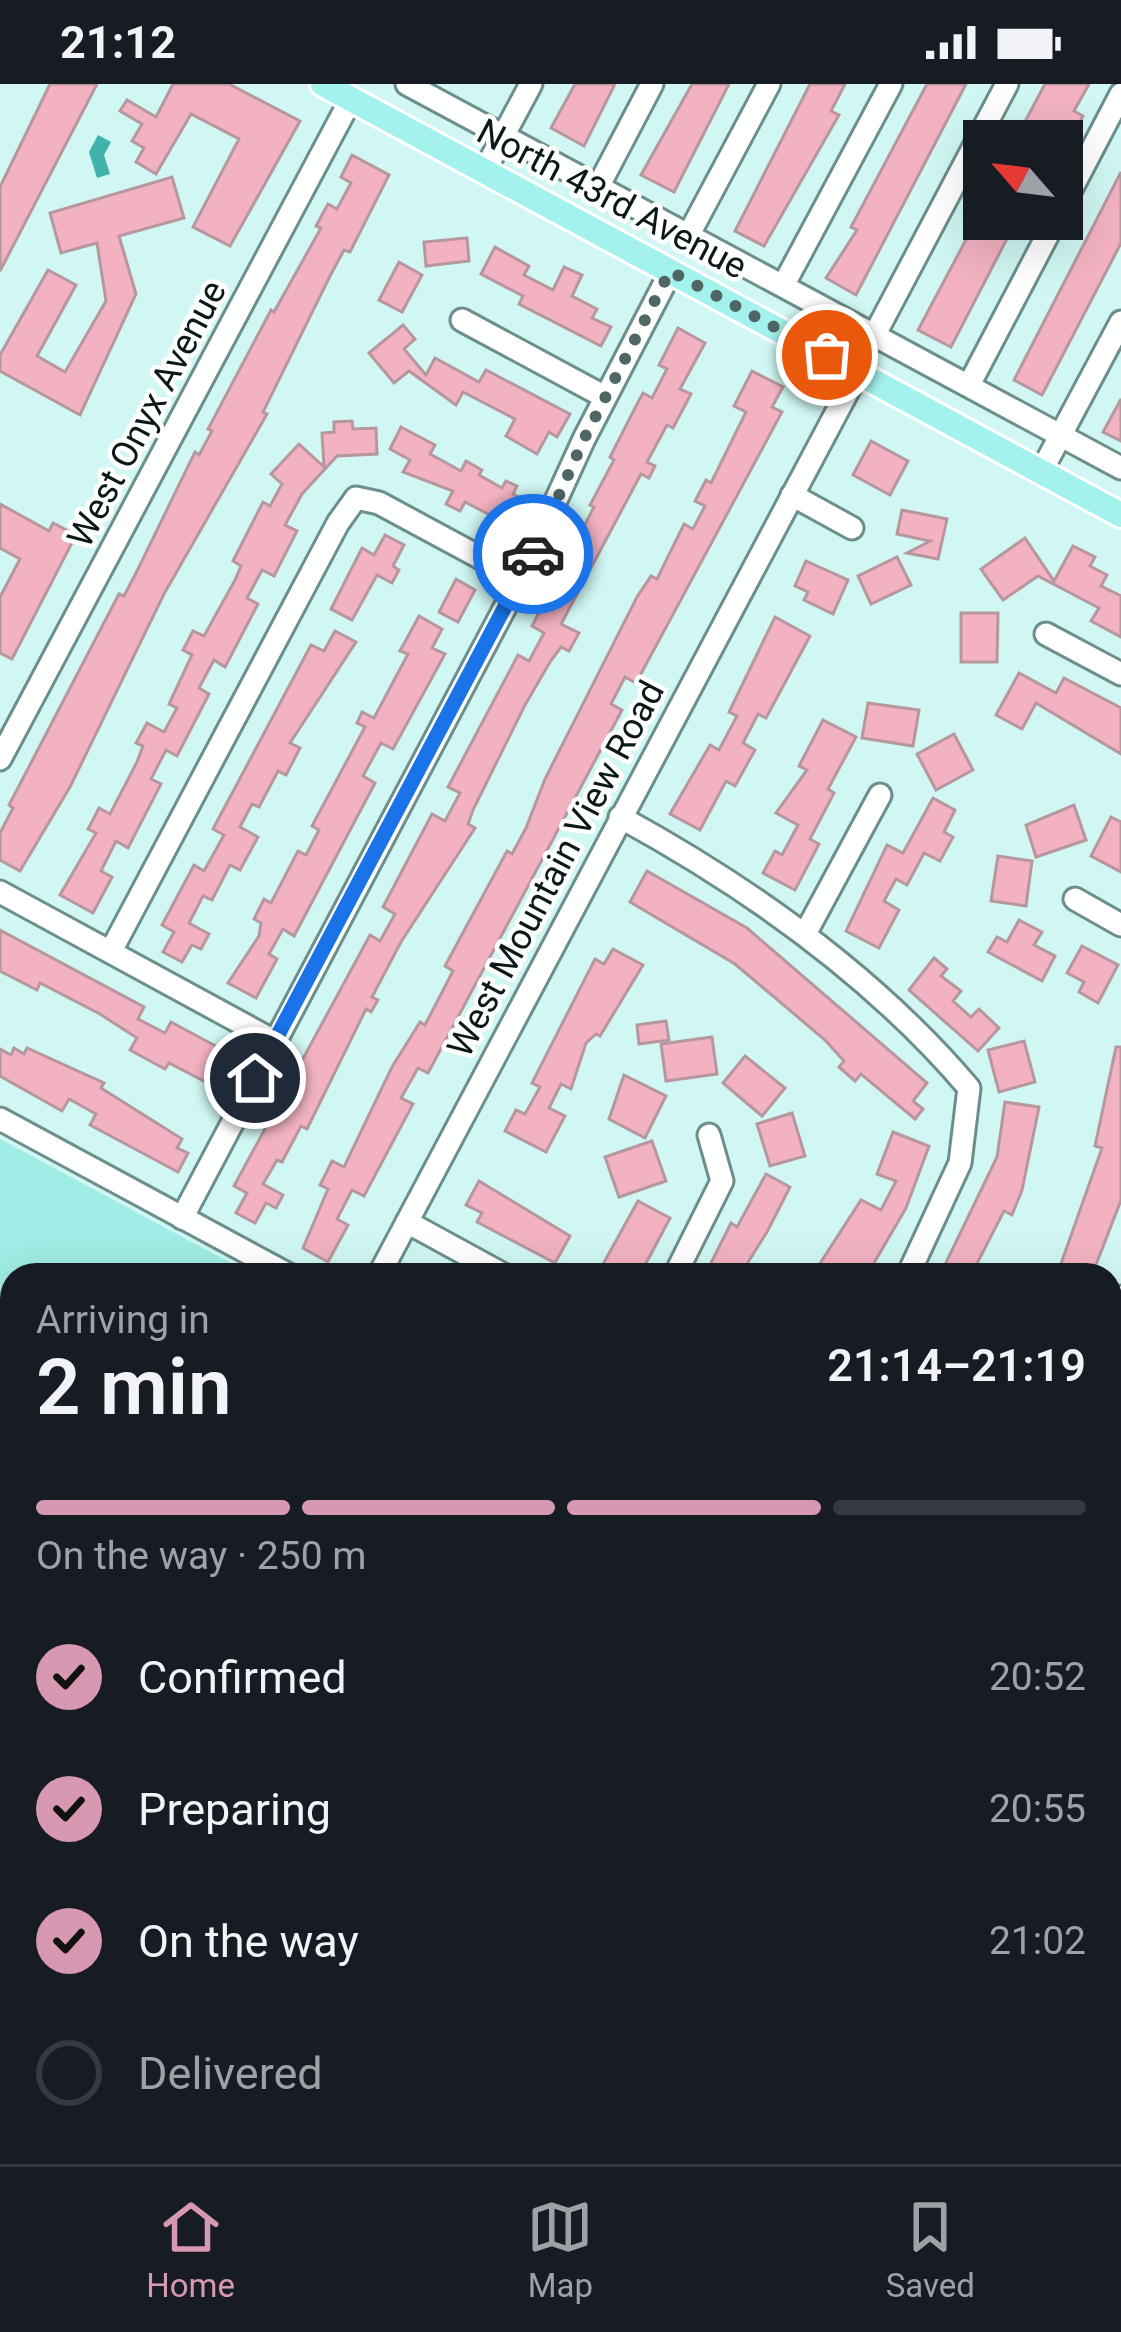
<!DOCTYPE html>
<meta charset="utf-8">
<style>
:root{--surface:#171b24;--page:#242831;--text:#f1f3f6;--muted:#9ea1a6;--line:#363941;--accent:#d798b2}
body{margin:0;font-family:Roboto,sans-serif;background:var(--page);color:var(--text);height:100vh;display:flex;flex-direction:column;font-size:45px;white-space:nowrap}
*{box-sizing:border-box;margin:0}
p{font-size:39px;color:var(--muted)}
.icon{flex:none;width:66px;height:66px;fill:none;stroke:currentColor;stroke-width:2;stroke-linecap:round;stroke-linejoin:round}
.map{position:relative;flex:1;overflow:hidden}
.panel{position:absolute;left:0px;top:1179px;width:1122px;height:903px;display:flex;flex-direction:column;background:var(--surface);border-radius:36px 36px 0 0;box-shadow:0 12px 48px #0002}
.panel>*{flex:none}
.needle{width:78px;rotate:298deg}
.tools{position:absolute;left:963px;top:36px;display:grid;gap:24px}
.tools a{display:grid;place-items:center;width:120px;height:120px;border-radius:0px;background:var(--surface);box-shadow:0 12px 48px #0002;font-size:60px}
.pin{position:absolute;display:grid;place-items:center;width:102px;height:102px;color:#fff;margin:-51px;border:6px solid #fff;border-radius:50%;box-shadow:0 3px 12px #0007}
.courier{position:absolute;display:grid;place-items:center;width:120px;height:120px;margin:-60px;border:9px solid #1a73e8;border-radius:50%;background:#fff;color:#222;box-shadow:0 3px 15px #0007}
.head em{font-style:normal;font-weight:600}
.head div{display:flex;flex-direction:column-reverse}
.head{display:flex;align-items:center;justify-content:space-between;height:204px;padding:0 36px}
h1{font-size:78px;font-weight:600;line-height:90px}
.bar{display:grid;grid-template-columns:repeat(4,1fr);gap:18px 12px;align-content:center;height:144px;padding:0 36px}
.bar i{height:15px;border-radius:9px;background:var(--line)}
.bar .on{background:var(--accent)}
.bar p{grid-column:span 4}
ol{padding:0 36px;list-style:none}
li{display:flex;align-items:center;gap:36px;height:132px}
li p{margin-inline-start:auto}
li .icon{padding:12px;border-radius:50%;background:var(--accent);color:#111;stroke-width:4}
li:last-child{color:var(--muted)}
li i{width:66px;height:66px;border:6px solid var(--line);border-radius:50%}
.status{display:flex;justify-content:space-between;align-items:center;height:84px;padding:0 60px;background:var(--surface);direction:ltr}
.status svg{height:33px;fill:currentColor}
.tab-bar{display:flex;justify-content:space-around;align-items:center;height:168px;border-top:3px solid var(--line);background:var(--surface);font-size:33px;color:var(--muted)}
.tab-bar a{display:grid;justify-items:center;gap:6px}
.tab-bar .on{color:var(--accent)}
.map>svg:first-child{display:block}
.green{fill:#9fede6}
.water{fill:#41b3ac}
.building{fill:#f2b2c1;stroke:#b7979e;stroke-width:3}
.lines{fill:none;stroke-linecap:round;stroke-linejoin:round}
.minor-casing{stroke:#6c8f8c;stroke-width:27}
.major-casing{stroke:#fff;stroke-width:30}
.minor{stroke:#fff;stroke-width:21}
.major{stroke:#a4f2ed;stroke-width:24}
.done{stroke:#4f6664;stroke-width:12;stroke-dasharray:0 21.6}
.route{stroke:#1a73e8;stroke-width:15}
.labels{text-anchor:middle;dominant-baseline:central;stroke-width:9;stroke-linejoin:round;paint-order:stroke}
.street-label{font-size:36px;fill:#0a1817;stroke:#fff}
</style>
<div class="status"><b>21:12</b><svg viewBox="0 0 49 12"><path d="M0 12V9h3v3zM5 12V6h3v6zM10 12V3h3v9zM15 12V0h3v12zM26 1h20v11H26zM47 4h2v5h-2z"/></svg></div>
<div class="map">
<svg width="1121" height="2080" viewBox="0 0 1121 2080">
<rect width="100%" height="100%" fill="#d0f7f3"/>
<path class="green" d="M0,1055L253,1191H12V1278L0,1271Z"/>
<path class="water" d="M98,51L111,58L104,71L110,90L97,94L89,68Z"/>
<g class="building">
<path d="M50,0H97L0,187V103Z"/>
<path d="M173,0H229L300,37L230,162L193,143L239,55L191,30L156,90L136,78L144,64L132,57L142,40L120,27L127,16L156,33Z"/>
<path d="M575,0H615L584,62L551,44Z"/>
<path d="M692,0H729L674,108L641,91Z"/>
<path d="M810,0H845L831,27L839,31L764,162L735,147Z"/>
<path d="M927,0H966L856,211L826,194L857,146L851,143Z"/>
<path d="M1045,0H1089L1074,27L1083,32L1070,57H1044L1021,45Z"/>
<path d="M352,71L389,91L350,168L344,166L330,192L263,328L267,330L164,510L70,703L20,787L0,776V749L13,724L9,721L119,510L124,512L137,487L195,368L199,371L212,347L208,345L271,226L274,228L321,144L316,142L328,120L337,125L351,99L341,93Z"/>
<path d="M1121,88V159L1042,311L1014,296Z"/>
<path d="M172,93L184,134L119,152L136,210L80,331L0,287V271L48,186L76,201L37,272L65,288L106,217L97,159L61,169L50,129Z"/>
<path d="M977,135H1010L1006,142L1012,145L951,263L918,246Z"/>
<path d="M467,154L469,177L426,182L424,158Z"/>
<path d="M495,163L529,182L524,191L553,206L564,183L582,191L572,212L597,225L592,234L611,243L601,262L519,220L523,212L481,190Z"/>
<path d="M399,178L422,191L402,228L379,216Z"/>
<path d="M403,241L415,255L404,265L426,291L435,274L479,298L486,286L570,330L557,353L549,348L537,370L506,352L515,335L463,308L456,321L409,287L394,299L369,269Z"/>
<path d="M678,244L705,259L680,305L691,310L673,344L667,341L647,378L655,382L649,394L641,390L561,540L579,549L569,567L561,563L550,578L525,621L473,726L468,740L475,744L401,858L372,913L378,916L371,928L366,925L307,1045L301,1042L282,1078L277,1076L263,1100L283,1111L276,1124L266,1119L255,1139L236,1129L247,1109L234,1102L370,851L380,857L395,830L383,823L432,730L445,737L460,709L448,703L518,571L529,577L544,549L532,542L594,423L590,421L614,376L610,373L635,324L643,309L652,314L667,285L659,281Z"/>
<path d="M752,287L783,303L772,323L782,328L636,599L625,593L611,620L622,626L428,989L418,984L401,1014L413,1020L364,1112L352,1106L337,1135L348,1141L328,1178L303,1164L328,1105L320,1101L332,1077L344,1083L392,983L420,938L425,941L453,887L445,882L507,767L512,770L526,744L545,695L637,513L651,492L657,495L684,440L693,445L705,422L695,417L706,396L711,399L746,328L734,322Z"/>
<path d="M1121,315V357L1103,348Z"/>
<path d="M352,337L353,345L376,344L377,370L337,372L302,410L285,441L297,447L274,492L262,486L247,514L258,520L225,583L214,576L199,604L209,610L177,672L166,666L151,695L161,700L128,764L116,757L101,787L112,793L93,829L60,811L96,749L88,745L99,724L110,730L137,678L143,662L136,659L147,639L164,648L177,624L169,620L192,571L183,566L193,547L204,552L235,496L241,482L233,477L263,418L270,422L282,400L271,390L299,360L324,383L322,349L334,348V338Z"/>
<path d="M401,343L435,361L430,370L461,387L466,377L482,386L479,391L502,404L506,397L517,402L513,410L528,418L515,444L465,418L460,427L446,420L453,407L403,388L410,376L390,365Z"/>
<path d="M871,357L908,377L890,411L853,391Z"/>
<path d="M0,420L49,447L53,439L76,451L12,575L0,569V513L20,475L0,464Z"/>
<path d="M902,426L947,435L938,475L907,469L930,457L897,450Z"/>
<path d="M385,451L404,461L393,482L399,486L392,499L377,491L352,536L331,525L362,464L374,471Z"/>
<path d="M1025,454L1054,497L1073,462L1095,473L1090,482L1107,491L1101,502L1121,512V553L1091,537L1099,524L1038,492L1003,516L981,485Z"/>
<path d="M897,473L911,501L871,520L858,492Z"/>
<path d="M806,477L848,496L833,530L804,516L808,508L795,502Z"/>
<path d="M456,495L475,506L458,538L439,528Z"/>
<path d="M961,529H998L997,578H961Z"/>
<path d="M419,532L442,545L432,564L445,570L393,665L381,659L363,692L375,699L294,852L283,845L269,870L277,875L256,914L228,899L259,852L261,839L254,835L264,815L271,819L298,767L306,771L319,746L312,742L365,643L357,639L362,628L374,634L408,570L400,567Z"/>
<path d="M775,533L810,552L766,634L758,630L743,659L755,666L735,702L726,697L700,746L670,730L710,661L719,666L737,632L729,628Z"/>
<path d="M335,547L356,558L290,659L300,664L286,691L278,687L259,723L252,720L240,743L258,753L240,786L230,781L212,816L203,812L189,839L209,850L201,865L192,861L182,878L163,868L174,848L162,841L194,781L204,787L224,751L213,745L311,561L324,567Z"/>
<path d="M1019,589L1056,609L1064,594L1121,624V670L1036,619L1022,645L996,631Z"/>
<path d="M868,619L919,626L913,662L862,654Z"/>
<path d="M823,636L856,653L828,705L834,709L810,755L819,760L795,806L763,789L775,767L782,771L798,741L776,729L807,686L799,682Z"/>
<path d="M954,650L973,686L936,706L917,670Z"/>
<path d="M933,714L955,726L944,748L953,753L940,777L924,769L907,801L896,795L884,817L899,826L879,864L846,847L887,761L903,769Z"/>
<path d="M1074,721L1086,756L1036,773L1026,741Z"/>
<path d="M1111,733L1121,738V788L1091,772Z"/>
<path d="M998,772L1032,777L1026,822L991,817Z"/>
<path d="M647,787L747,844L927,999L913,1017L923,1025L915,1035L861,990L855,997L839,983L844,977L825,956L735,880L630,818Z"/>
<path d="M1019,836L1042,848L1034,861L1055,872L1042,897L988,868L997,853L1007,858Z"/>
<path d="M0,846L144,923L138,935L165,949L171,938L238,974L221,1006L169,979L165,985L130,966L137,954L100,930L40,899L37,906L0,887Z"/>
<path d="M1082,862L1118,881L1098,919L1079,908L1084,898L1067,889Z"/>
<path d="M613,865L643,881L600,952L596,950L586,959L571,1005L561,1000L549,1024L565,1032L546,1068L505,1047L516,1026L525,1030L540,1003L532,999L595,875L604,880Z"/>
<path d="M934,874L947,885L941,892L961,907L953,917L971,933L979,925L999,944L978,967L909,906Z"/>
<path d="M666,937L669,956L639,960L637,941Z"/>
<path d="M712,953L717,990L666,997L661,960Z"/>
<path d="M1024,957L1035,998L999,1008L988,966Z"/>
<path d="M1116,963H1121V1116L1092,1191H1057L1102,1064L1095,1062Z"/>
<path d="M14,964L24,970L27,964L104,999L101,1004L182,1055L177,1064L188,1069L178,1088L90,1041L96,1030L69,1015L62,1027L0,992V965L11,971Z"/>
<path d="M745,972L785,1004L762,1032L723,999Z"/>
<path d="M624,991L666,1012L645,1054L609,1035Z"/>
<path d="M1005,1018L1039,1023L1022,1106L1012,1131L1004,1127L971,1191H940L997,1073Z"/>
<path d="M792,1029L805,1072L770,1082L757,1040Z"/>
<path d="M893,1048L929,1062L906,1124L867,1191H838L819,1181L861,1116L881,1126L896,1097L877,1090Z"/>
<path d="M652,1057L666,1097L619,1113L605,1073Z"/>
<path d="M766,1090L790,1103L767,1148L740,1191H705L731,1139L737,1143Z"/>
<path d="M479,1097L570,1152L555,1179L477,1138L482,1129L466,1121Z"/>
<path d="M638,1117L670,1134L650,1172L639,1191H597Z"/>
</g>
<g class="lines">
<defs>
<g id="minor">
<path d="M407,0L1121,384"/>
<path d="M484,88L531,0"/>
<path d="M598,103L652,0"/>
<path d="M1062,123L1121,10"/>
<path d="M688,152L769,0"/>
<path d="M784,200L891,0"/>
<path d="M462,236L605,313"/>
<path d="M875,250L1007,0"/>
<path d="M969,301L1056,135"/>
<path d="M1041,388L1121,238"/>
<path d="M792,411L852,444"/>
<path d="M1046,550L1121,590"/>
<path d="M0,675L351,15"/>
<path d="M620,733C750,804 873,891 969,1004L960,1079L908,1191"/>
<path d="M0,808L274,957"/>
<path d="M1075,815L1121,841"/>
<path d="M805,850L880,711"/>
<path d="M111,867L338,439L356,414L379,419L520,495"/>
<path d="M0,1035L289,1191"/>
<path d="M182,1134L520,495L584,355L671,187"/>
<path d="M407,1138L504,1191"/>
<path d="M379,1191L858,288"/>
<path d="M675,1191L722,1097L709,1051"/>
<path d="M1110,1233L1121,1213"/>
<path d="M1110,1653L1121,1632"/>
<path d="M1110,1674L1121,1681"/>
<path d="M0,1905L12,1881"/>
<path d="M0,2025L12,2032"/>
<path d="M1110,2025L1121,1998"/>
<path d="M84,2070L103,2080"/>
<path d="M416,2080L421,2070"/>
<path d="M631,2080L635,2070"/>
<path d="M877,2080L883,2070"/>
<path d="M1088,2080L1092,2070"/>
</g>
<path id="major" d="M323,0L1121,431"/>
</defs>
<use href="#minor" class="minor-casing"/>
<use href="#major" class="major-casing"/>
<use href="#minor" class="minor"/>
<use href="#major" class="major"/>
</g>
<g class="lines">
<path class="done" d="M533,470L584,355L670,187L827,271"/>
<path class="route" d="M255,994L533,470"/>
</g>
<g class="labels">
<g class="street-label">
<text transform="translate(612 115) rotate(28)">North 43rd Avenue</text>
<text transform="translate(147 330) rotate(-62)">West Onyx Avenue</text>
<text transform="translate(556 785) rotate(-62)">West Mountain View Road</text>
</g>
</g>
</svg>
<div class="tools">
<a><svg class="needle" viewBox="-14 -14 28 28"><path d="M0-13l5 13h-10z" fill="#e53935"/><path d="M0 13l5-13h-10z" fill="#9ea1a6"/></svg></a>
</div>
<div class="pin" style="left:827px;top:271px;background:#ea580c"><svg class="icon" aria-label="bag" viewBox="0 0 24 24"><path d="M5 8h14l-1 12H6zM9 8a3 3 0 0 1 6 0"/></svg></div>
<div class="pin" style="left:255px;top:994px;background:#1f2937"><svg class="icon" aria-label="home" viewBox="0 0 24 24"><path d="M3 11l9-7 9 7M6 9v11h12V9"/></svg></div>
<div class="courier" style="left:533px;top:470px"><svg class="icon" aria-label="car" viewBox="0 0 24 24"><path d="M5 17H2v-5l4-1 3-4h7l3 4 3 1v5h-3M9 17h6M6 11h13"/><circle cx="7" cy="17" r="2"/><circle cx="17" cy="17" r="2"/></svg></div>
<section class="panel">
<div class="head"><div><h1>2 min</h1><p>Arriving in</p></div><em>21:14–21:19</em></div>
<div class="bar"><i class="on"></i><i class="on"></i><i class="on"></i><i></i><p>On the way · 250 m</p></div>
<ol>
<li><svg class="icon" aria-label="check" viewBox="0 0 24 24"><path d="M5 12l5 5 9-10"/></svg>Confirmed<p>20:52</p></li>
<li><svg class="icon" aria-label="check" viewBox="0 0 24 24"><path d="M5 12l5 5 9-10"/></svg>Preparing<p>20:55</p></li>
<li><svg class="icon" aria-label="check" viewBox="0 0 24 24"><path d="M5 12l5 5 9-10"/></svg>On the way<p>21:02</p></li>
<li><i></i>Delivered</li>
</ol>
</section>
</div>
<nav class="tab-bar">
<a class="on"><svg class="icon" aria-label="home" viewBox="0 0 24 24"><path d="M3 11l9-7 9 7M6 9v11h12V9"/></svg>Home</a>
<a><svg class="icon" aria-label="map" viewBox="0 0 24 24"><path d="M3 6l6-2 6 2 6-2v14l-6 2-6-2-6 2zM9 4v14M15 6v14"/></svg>Map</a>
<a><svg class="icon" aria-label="saved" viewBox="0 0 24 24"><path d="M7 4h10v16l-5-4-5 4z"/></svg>Saved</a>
</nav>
